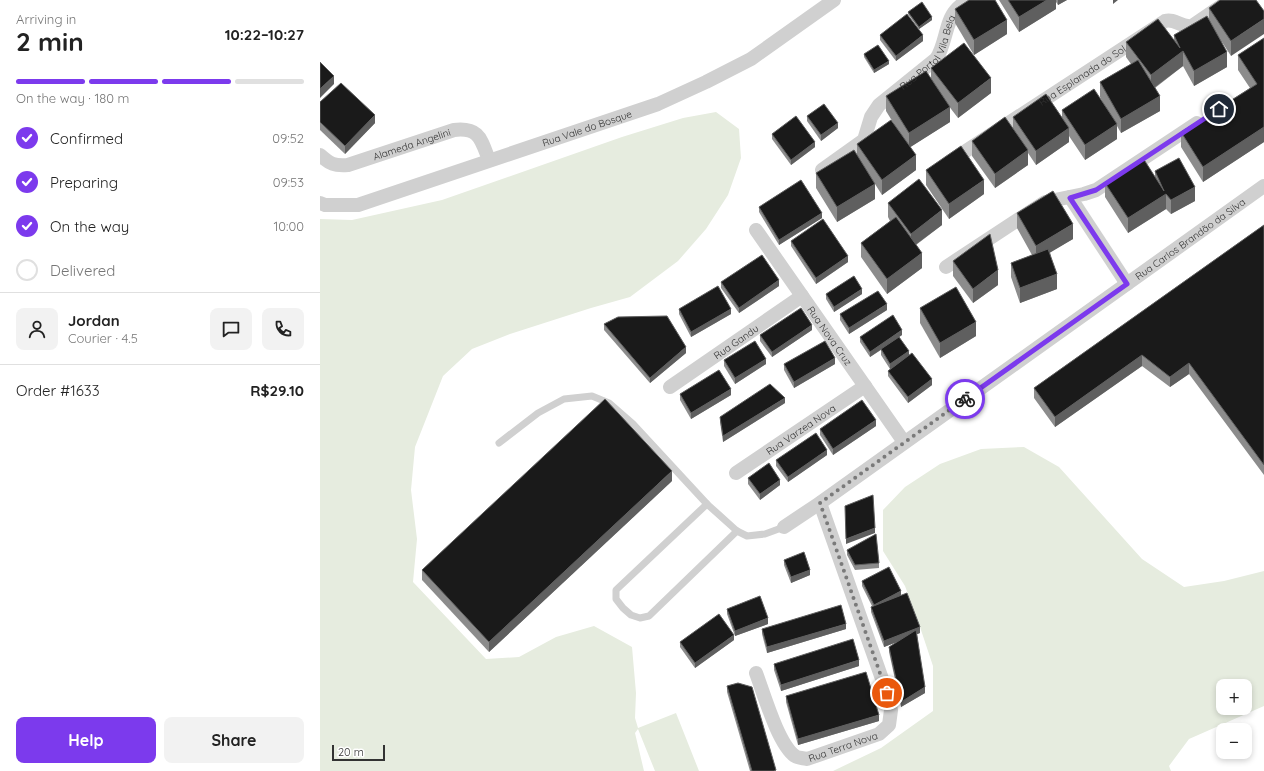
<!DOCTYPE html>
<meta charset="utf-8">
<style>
:root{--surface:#fff;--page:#f2f2f2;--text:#222;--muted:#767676;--line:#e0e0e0;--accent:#7c3aed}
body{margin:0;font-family:Quicksand,sans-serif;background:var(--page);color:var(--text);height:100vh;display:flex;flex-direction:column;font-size:15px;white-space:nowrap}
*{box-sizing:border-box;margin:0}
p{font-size:13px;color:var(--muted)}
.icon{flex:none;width:22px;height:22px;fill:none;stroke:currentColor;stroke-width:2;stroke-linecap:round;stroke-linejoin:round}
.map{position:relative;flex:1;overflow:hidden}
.side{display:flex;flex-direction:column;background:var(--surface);width:320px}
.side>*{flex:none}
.controls{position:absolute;left:896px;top:679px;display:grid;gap:8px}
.controls a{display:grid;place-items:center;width:36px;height:36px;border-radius:8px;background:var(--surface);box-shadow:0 2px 6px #0003;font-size:20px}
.scale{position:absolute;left:12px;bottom:10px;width:53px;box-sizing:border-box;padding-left:4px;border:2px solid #333;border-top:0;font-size:11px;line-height:14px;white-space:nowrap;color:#333;-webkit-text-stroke:3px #fff;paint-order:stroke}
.pin{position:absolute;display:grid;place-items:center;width:34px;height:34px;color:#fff;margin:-17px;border:2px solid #fff;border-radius:50%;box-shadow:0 1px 4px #0007}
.courier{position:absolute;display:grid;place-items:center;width:40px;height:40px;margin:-20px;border:3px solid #7c3aed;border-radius:50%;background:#fff;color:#222;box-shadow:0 1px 5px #0007}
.summary em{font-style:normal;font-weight:700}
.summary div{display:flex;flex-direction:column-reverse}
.summary{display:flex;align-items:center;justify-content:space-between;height:68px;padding:0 16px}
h1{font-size:26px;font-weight:700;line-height:30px}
.bar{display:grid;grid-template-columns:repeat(4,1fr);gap:6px 4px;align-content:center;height:48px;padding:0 16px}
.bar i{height:5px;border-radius:3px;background:var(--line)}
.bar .current{background:var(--accent)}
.bar p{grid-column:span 4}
.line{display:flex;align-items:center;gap:10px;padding:0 16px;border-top:1px solid var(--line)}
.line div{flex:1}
.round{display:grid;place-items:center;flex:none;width:42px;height:42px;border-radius:8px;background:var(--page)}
ol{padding:0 16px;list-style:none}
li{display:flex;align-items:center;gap:12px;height:44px}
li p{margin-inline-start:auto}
li .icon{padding:4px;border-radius:50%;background:var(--accent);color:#fff;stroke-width:4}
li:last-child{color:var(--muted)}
li i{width:22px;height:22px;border:2px solid var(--line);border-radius:50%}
.button{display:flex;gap:8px;margin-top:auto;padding:8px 16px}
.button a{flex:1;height:46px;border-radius:8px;background:var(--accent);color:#fff;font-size:16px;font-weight:700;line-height:46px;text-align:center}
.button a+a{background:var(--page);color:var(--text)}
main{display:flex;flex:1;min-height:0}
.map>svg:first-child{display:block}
.green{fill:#e6ecdf;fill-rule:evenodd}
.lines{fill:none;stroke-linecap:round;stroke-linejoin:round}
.service{stroke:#d0d0d0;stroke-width:7}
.minor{stroke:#d0d0d0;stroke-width:14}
.wall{fill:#8c8c8c}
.shaded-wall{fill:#5f5f5f}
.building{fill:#1a1a1a;stroke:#5f5f5f}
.done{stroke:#7a7a7a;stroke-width:4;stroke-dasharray:0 7.2}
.route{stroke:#7c3aed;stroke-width:5}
.labels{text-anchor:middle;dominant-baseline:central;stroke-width:4;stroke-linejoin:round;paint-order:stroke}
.street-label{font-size:10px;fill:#333;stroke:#fff}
</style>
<main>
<section class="side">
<div class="summary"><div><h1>2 min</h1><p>Arriving in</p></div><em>10:22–10:27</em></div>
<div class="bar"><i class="current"></i><i class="current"></i><i class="current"></i><i></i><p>On the way · 180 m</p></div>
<ol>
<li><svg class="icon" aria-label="check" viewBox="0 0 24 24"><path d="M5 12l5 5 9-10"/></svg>Confirmed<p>09:52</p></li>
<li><svg class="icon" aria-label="check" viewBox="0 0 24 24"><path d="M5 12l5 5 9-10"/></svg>Preparing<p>09:53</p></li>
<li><svg class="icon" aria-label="check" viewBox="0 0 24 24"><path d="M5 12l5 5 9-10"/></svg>On the way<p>10:00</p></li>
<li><i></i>Delivered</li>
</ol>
<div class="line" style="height:72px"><a class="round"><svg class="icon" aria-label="person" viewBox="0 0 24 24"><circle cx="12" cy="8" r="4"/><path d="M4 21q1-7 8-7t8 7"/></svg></a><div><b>Jordan</b><p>Courier · 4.5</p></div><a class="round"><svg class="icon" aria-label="chat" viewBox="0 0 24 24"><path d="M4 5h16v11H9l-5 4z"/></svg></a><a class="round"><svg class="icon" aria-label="phone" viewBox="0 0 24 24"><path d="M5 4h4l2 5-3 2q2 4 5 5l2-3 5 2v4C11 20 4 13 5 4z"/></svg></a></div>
<div class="line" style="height:52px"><div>Order #1633</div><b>R$29.10</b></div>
<div class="button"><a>Help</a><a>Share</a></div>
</section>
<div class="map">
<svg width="944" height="771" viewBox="0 0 944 771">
<rect width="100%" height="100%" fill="#fff"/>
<g class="green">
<path d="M396,112L419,129L421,158L408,195L386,229L358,261L310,297L271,308L190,334L152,349L123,376L95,447L91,490L97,539L93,582L166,659L199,657L236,637L274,626L312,647L316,693L315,718L318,728L356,713L379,771H335L318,729L315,733L324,771H0V219L32,220L122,200L302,137L363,118Z"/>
<path d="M704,447L739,467L822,559L864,587L904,581L944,571V706L869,739L849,766L851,771H513L561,748L613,711V666L600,627L585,586L563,551V510L585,487L620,464L661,449ZM903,686H925V708H903Z"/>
</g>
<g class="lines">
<g class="service">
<path d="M179,443L218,413L244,399L272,396L289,403L313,424L387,504L417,531L427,536L445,534L464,527"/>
<path d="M387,504L296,590V599L303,608L311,615L320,618L329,616L417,531"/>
</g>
<g class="minor">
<path id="s1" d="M0,155C10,164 14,166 28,165L134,130C160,127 161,140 169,160"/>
<path id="s2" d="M629,162L845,21C855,18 861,28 872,26L910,0"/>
<path id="s3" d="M502,170L544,140L551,117L559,105L616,59C626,45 625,22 636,10C639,6 644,3 648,0"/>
<path d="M750,197L807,284"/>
<path id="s4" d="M0,203L5,205H38L338,104L386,82L431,59L514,0"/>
<path id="s5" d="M436,230L584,442"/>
<path d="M626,267L725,202L764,194L776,190L877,123"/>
<path id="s6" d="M350,387L482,296"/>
<path id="s7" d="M416,473L545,386"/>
<path id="s8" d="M464,527L500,503L944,186"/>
<path id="s9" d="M436,673C444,694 458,744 475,756C478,758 483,758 487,759L559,734L569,725L571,710L567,693L500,503"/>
</g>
</g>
<g class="wall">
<path d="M679,0H747L738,5L736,2V9L699,32Z"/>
<path d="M936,0L911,56L902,42L907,67L874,86L863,66L835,88L840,111L801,133L797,126V139L765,160L749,136V142L716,165L708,153V165L675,188L652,156V141L693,129V117H742V110H787L780,97V82L811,64L806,57V42L854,39V35L889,18V8Z"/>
<path d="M635,9L687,34L654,55L635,23Z"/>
<path d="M588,12L612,20L599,29L588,14Z"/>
<path d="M560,35L603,41L576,61L560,40Z"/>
<path d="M944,38V142L883,182L861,147V132L930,88L918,70V55Z"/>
<path d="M544,54L569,64L554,73L544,57Z"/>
<path d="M611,68L671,93L638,118L628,105L630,122L590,147L596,170L562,195L555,184V199L517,222L496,188V173L537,154V144L574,124L566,111V96L611,78Z"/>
<path d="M0,102L55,123L25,154L0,130Z"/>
<path d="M487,116L518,128L501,141L487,121Z"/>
<path d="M452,134L495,147L471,165L452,139Z"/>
<path d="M606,170L664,194L629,219L606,185Z"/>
<path d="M835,171L875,201L851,214L846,209L808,233L785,197V183L835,177Z"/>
<path d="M568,203L622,225L596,245L602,268L567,294L541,257V243L570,221L568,217Z"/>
<path d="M439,207L502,218L459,245L439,212Z"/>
<path d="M697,213L753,239L730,252L737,289L700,303L691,277V263L712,255L697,228Z"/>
<path d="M944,225V475L869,374L850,387L822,366L735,427L714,398V388Z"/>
<path d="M471,241L528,262L496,284L471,246Z"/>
<path d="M633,261L678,285L653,303L633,276Z"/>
<path d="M401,282L459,286L419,313L401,288Z"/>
<path d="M506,294H542L514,312L506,299Z"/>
<path d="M600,308L656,336L620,358L600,323Z"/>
<path d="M359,309L411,314L371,337L359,314Z"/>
<path d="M567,310L529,334L520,320V314Z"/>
<path d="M284,324L366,353L330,383L284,330Z"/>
<path d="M492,330L452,357L440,341V335Z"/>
<path d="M582,335L579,337L589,355L612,385L588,403L568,376V371L570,369L561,355V350L550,357L540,342V337Z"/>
<path d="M404,360L446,364L415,384L404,366Z"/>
<path d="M464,364H515L474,388L464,370Z"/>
<path d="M360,394L411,395L371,419L360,400Z"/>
<path d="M465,403L403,442L400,422V417Z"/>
<path d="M556,426L513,455L500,435V429Z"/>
<path d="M507,455L468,482L456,466V460Z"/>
<path d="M428,478L460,485L440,500L428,484Z"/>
<path d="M352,481L169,652L102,580V570Z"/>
<path d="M527,550L559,563V568L535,570L527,555Z"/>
<path d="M464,560L490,575L471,583L464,565Z"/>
<path d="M542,581L581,595L600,633L597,634L605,693L581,707L569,652V647L577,642L564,647L551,612V607L552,606L542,586Z"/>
<path d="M407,609L448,624L415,636L407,614Z"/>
<path d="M442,629H526L447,653L442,634Z"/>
<path d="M414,640L375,668L360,647V642Z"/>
<path d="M454,664L539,666L461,691L454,670Z"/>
<path d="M407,686L456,771H430L407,692Z"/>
<path d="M466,696L559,721L478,745L466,702Z"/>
</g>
<g class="shaded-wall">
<path d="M727,0H736V9L699,32V17Z"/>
<path d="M738,0H747L738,5Z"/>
<path d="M793,0H798L793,4Z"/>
<path d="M612,17V20L599,29V27Z"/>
<path d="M944,19V34L911,56V41Z"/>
<path d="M687,20V34L654,55V40Z"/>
<path d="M603,35V41L576,61V56Z"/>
<path d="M863,51V66L831,90V75Z"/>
<path d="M907,52V67L874,86V71Z"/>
<path d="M569,61V64L554,73V70Z"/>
<path d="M14,76V84L0,98V89Z"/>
<path d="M671,78V93L638,118V103Z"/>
<path d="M840,96V111L801,133V119Z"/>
<path d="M630,107V122L589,148V133Z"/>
<path d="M55,115V123L25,154V146Z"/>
<path d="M518,123V128L501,141V135Z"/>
<path d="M797,124V139L765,160V145Z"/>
<path d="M944,127V142L883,182V167Z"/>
<path d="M749,128V142L716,165V151Z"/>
<path d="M495,142V147L471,165V160Z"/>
<path d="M708,150V165L675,188V174Z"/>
<path d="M596,155V170L562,195V180Z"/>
<path d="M664,180V194L629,219V204Z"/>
<path d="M555,184V199L517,222V207Z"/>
<path d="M875,187V201L851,214V200Z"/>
<path d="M846,194V209L808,233V218Z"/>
<path d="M622,210V225L591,248V234Z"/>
<path d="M502,213V218L459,245V240Z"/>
<path d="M753,224V239L716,261V246Z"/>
<path d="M602,253V268L567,294V279Z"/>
<path d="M528,256V262L496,284V278Z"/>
<path d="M678,270V285L653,303V289Z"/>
<path d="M737,274V289L700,303V288Z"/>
<path d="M459,280V286L419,313V308Z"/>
<path d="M542,289V294L514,312V307Z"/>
<path d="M567,304V310L529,334V328Z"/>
<path d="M411,309V314L371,337V332Z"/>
<path d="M656,322V336L620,358V343Z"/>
<path d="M492,325V330L452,357V352Z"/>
<path d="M582,330V335L550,357V352Z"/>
<path d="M366,347V353L330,383V378Z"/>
<path d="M589,351V357L570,369V364Z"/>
<path d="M822,355V366L735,427V417Z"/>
<path d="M515,358V364L474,388V382Z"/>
<path d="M446,359V364L415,384V378Z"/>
<path d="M869,363V374L850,387V377Z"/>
<path d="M612,379V385L588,403V397Z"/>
<path d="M411,389V395L371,419V413Z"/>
<path d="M465,398V403L403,442V436Z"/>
<path d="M556,420V426L513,455V449Z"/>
<path d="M507,450V455L468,482V477Z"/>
<path d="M352,471V481L169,652V642Z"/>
<path d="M460,480V485L440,500V494Z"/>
<path d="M555,528V533L526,544V539Z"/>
<path d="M490,570V575L471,583V577Z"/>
<path d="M581,591V596L554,610V605Z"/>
<path d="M448,618V624L415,636V631Z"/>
<path d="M526,624V629L447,653V647Z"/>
<path d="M600,627V633L564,647V641Z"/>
<path d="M414,635V640L375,668V663Z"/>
<path d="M539,660V666L461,691V685Z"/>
<path d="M605,687V693L581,707V702Z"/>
<path d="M559,715V721L478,745V739Z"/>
</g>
<g class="building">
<path d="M649,0H675L687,20L654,40L635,9Z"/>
<path d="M688,0H727L699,17Z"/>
<path d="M900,0H936L944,11V19L911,41L889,8Z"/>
<path d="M602,2L612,17L599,27L588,12Z"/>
<path d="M587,14L603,35L576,56L560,35Z"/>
<path d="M887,16L907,52L874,71L863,51L831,75L806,42L838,19L860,48L854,35Z"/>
<path d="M944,38V127L883,167L861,132L937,84L918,55Z"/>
<path d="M644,43L671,78L638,103L611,68Z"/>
<path d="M558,45L569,61L554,70L544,54Z"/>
<path d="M818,60L840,96L801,119L780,82Z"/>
<path d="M0,62L14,76L0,89Z"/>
<path d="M606,71L630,107L589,133L566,96Z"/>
<path d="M21,83L55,115L25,146L0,122V102Z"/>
<path d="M774,89L797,124L765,145L742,110Z"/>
<path d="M726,94L749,128L716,151L693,117Z"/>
<path d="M504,104L518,123L501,135L487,116Z"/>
<path d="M476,116L495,142L471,160L452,134Z"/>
<path d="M685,117L708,150L675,174L652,141Z"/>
<path d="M571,120L596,155L562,180L537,144Z"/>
<path d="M641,146L664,180L629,204L606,170Z"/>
<path d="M534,150L555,184L517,207L496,173Z"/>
<path d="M823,158L844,191L835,171L859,158L875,187L851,200L846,194L808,218L785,183Z"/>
<path d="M599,179L622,210L591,234L568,203Z"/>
<path d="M481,180L502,213L459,240L439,207Z"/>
<path d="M733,191L753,224L716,246L697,213Z"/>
<path d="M576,217L602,253L567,279L541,243Z"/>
<path d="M503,219L528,256L496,278L471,241Z"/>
<path d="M944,225V465L869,363L850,377L822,355L735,417L714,388Z"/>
<path d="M670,234L678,270L653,289L633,261Z"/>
<path d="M728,249L737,274L700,288L691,263Z"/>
<path d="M442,255L459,280L419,308L401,282Z"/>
<path d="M534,276L542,289L514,307L506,294Z"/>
<path d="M398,286L411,309L371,332L359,309Z"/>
<path d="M636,287L656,322L620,343L600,308Z"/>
<path d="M558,291L567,304L529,328L520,314Z"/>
<path d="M481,308L492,325L452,352L440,335Z"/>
<path d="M573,315L582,330L550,352L540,337Z"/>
<path d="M347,316L366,347L330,378L284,324L298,317Z"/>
<path d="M579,337L589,351L570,364L561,349Z"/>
<path d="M435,341L446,359L415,378L404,360Z"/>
<path d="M505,341L515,358L474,382L464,364Z"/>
<path d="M592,353L612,379L588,397L568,371Z"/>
<path d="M399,370L411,389L371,413L360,394Z"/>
<path d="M450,384L465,398L403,436L400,417Z"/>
<path d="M285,399L352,471L169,642L102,570Z"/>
<path d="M542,400L556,420L513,449L500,429Z"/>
<path d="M496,433L507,450L468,477L456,460Z"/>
<path d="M449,463L460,480L440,494L428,478Z"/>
<path d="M553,495L555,528L526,539L525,506Z"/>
<path d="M556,534L559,563L535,565L527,550Z"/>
<path d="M484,552L490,570L471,577L464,560Z"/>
<path d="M569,567L581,591L554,605L542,581Z"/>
<path d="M587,593L600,627L564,641L551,607Z"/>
<path d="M440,596L448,618L415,631L407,609Z"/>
<path d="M521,605L526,624L447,647L442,629Z"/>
<path d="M399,614L414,635L375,663L360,642Z"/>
<path d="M596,630L605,687L581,702L569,647Z"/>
<path d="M533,639L539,660L461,685L454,664Z"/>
<path d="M546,672L559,715L478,739L466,696Z"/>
<path d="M418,683L432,687L456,770L454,771H432L407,686Z"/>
</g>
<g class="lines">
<path class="done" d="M567,693L500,503L645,399"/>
<path class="route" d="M645,399L807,284L750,198L776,190L899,109"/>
</g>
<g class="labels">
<g class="street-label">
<text stroke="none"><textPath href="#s3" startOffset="164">Rua Portal Vila Bela</textPath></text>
<text stroke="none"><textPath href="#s2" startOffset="159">Rua Esplanada do Sol</textPath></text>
<text stroke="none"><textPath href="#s4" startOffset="280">Rua Vale do Bosque</textPath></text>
<text stroke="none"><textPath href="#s1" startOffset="98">Alameda Angelini</textPath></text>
<text stroke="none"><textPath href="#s8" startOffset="498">Rua Carlos Brandão da Silva</textPath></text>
<text stroke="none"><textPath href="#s5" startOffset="129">Rua Nova Cruz</textPath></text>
<text stroke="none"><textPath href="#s6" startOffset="80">Rua Gandu</textPath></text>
<text stroke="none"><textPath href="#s7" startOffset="78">Rua Varzea Nova</textPath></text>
<text stroke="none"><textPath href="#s9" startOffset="143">Rua Terra Nova</textPath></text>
</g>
</g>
</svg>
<div class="controls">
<a>+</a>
<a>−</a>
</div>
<div class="scale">20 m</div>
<div class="pin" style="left:567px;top:693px;background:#ea580c"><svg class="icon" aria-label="bag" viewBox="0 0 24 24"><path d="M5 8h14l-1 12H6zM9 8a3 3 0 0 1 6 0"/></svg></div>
<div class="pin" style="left:899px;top:109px;background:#1f2937"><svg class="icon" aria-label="home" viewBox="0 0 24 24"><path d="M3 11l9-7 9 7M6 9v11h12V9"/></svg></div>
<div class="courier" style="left:645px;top:399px"><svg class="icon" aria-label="bike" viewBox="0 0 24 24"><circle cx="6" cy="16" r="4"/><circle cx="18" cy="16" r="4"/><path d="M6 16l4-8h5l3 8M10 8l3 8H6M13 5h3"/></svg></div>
</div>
</main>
